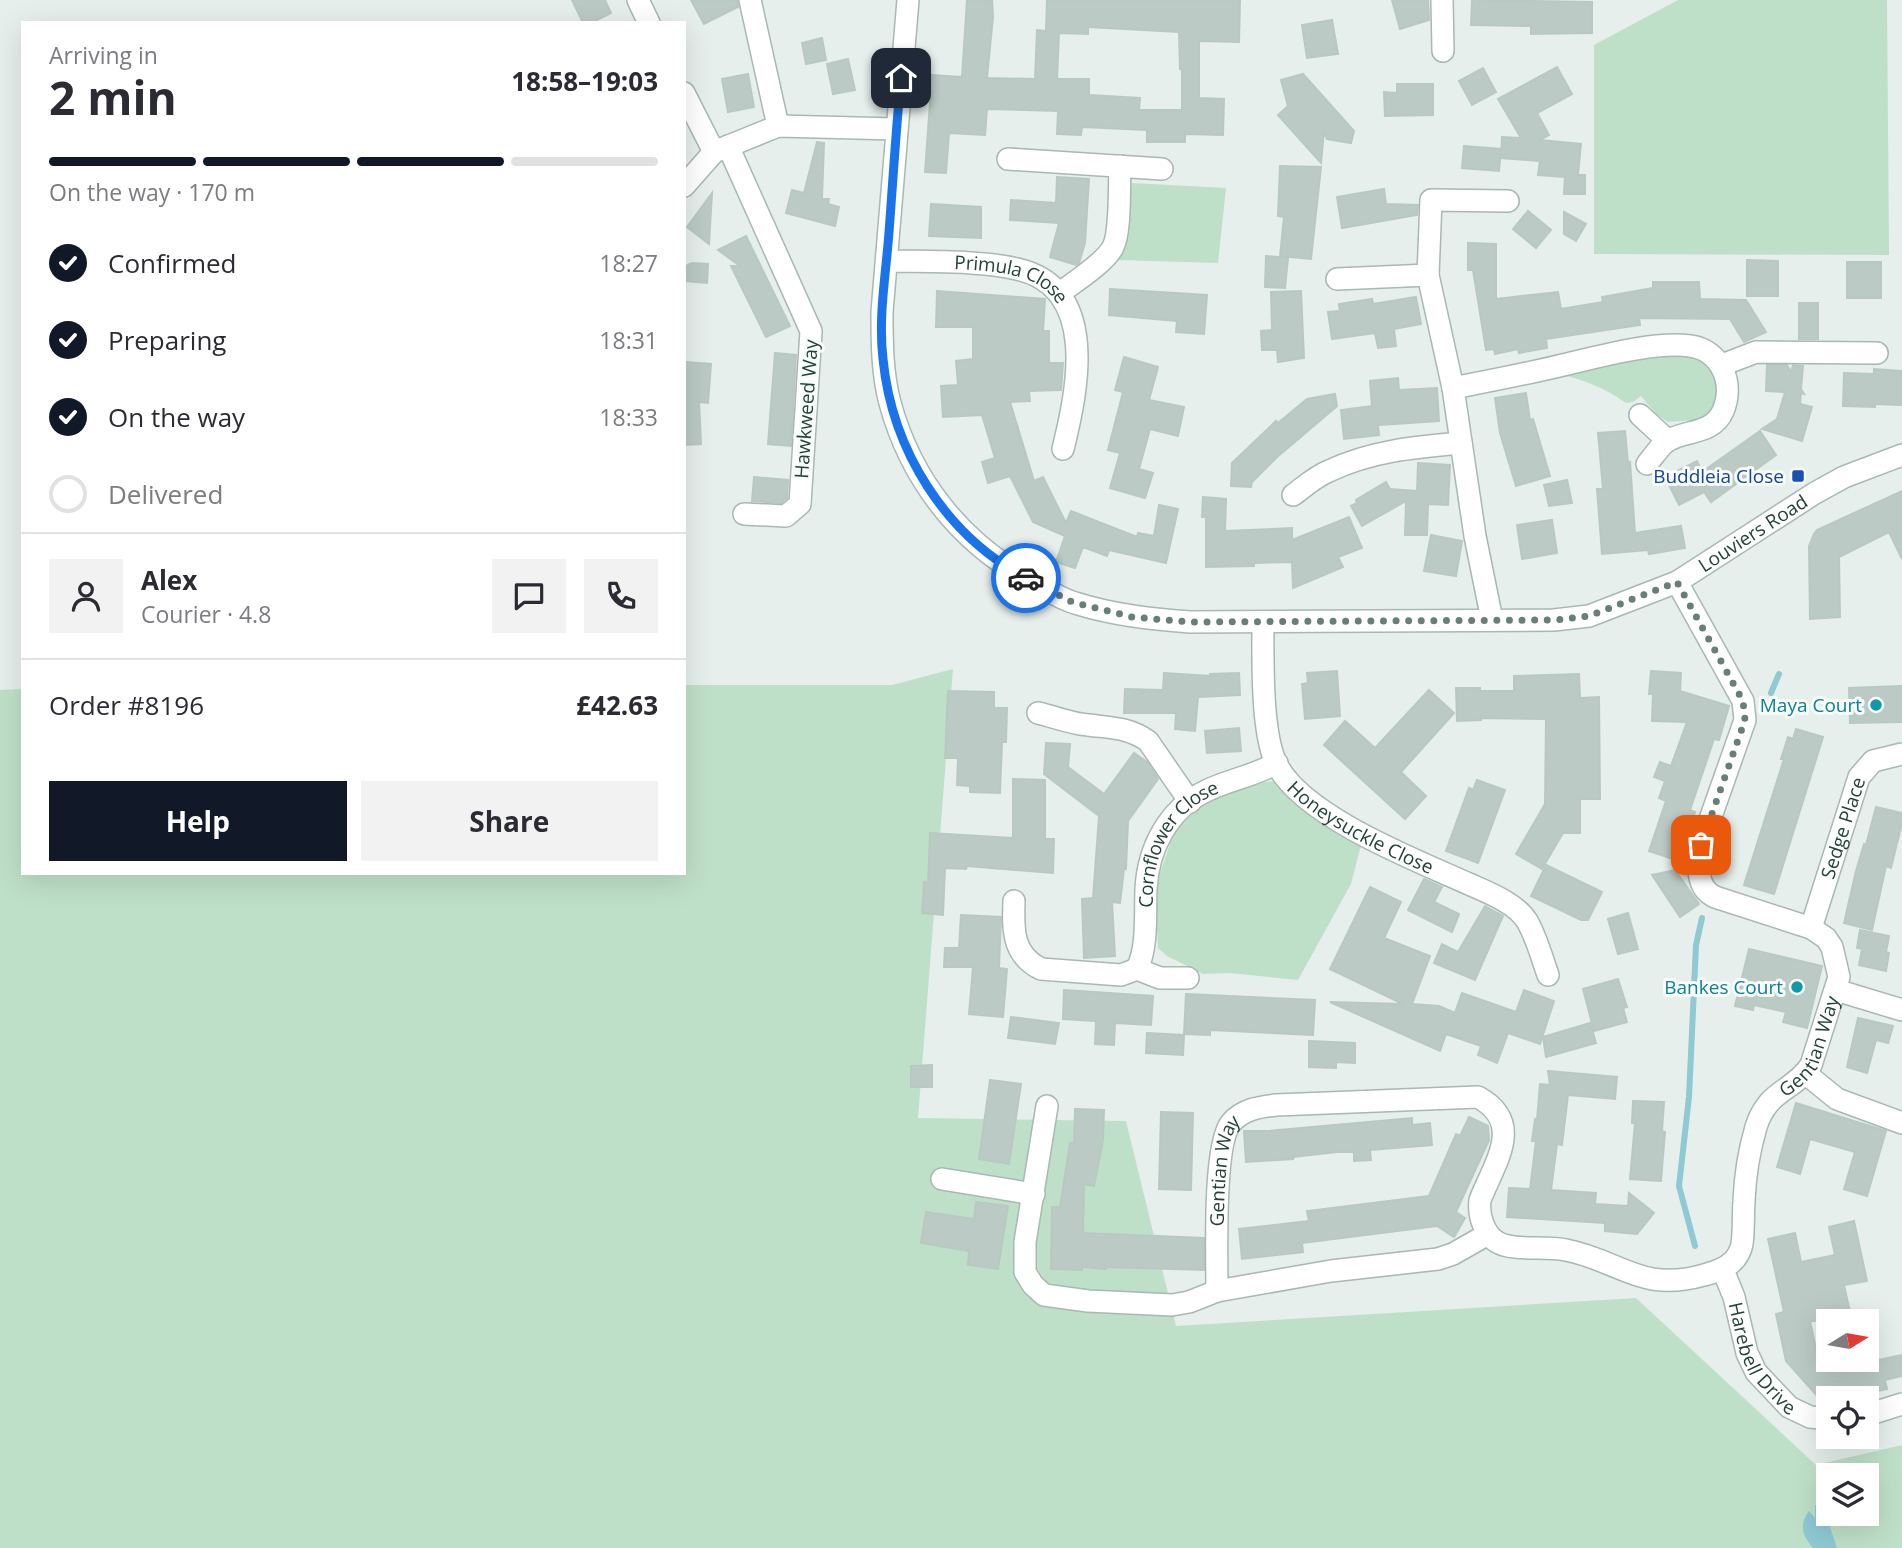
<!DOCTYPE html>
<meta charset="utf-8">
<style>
:root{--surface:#fff;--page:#f2f2f3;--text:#2b2b33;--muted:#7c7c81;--line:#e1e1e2;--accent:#111827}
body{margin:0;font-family:"Open Sans",sans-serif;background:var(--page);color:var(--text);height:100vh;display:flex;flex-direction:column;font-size:26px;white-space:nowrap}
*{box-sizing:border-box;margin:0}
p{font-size:23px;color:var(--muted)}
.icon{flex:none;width:38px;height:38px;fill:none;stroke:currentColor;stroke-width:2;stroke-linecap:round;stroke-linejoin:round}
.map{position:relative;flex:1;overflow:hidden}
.sheet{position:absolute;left:21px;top:21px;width:665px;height:854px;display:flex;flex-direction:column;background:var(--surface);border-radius:0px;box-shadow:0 7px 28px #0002}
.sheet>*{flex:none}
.needle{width:46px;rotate:79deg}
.controls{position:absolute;left:1816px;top:1309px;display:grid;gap:14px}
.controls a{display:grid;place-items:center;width:63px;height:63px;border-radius:0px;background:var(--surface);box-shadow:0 7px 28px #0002;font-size:35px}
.pin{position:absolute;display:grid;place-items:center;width:60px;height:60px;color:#fff;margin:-30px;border-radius:14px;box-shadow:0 4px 10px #0006}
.courier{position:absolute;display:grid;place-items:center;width:70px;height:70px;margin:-35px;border:5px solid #1a73e8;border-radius:50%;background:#fff;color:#222;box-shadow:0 2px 9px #0007}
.head em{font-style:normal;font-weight:700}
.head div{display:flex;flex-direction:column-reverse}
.head{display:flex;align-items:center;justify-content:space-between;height:119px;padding:0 28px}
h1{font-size:46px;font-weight:700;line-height:52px}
.bar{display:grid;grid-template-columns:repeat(4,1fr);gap:10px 7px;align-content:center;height:84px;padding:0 28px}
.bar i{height:9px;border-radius:5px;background:var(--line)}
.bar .on{background:var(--accent)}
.bar p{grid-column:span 4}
.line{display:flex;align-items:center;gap:18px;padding:0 28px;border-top:2px solid var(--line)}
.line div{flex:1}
.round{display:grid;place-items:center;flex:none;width:74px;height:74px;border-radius:0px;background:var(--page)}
ol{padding:0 28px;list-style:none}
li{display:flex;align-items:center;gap:21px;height:77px}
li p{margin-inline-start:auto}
li .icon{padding:7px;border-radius:50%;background:var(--accent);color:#fff;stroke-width:4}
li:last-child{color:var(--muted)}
li i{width:38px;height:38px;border:4px solid var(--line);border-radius:50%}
.button{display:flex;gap:14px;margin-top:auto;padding:14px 28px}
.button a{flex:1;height:80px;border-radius:0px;background:var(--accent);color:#fff;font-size:28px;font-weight:700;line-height:80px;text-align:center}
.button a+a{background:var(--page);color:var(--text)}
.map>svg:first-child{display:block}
.green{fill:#bfe0c8;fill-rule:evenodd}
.water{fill:#8ec9d4}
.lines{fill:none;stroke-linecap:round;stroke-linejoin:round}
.stream{stroke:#8ec9d4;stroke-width:6}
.building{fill:#bbcac4;stroke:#b8c9c2;stroke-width:2;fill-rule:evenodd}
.street-casing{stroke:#a8b8b2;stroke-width:24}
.street{stroke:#fff;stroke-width:21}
.done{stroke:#687f78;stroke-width:7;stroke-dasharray:0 12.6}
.route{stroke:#1a73e8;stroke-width:9}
.transit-dot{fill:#1a4fb4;stroke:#f7fbf9;stroke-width:2.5}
.culture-dot{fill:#0f9aa8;stroke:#f7fbf9;stroke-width:2.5}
.labels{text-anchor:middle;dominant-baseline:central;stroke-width:6;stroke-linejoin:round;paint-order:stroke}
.street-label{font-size:19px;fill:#24423a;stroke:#f7fbf9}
.transit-label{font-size:19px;fill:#164399;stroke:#f7fbf9;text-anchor:end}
.culture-label{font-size:19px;fill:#0d838f;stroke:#f7fbf9;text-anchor:end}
</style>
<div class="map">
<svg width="1902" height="1548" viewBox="0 0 1902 1548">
<rect width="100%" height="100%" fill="#e6efeb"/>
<g class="green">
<path d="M1678,0H1887L1889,255L1594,254V45Z"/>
<path d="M1132,183L1226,188L1218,263L1117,260Z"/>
<path d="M1676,353L1699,356L1712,365L1719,391L1715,404L1709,413L1697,420L1668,422L1656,414L1641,396L1633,402L1626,403C1604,387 1583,380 1557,373L1626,360Z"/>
<path d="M953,669L918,1118L1126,1121L1176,1326L1636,1298L1816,1465L1902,1445V1548H0V690L23,689V873H684V685H892ZM1829,1475H1867V1514H1829Z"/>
<path d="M1274,781L1325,823L1361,845L1351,884L1298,980L1229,973L1203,974L1167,956L1158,948L1156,909L1158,879L1175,829L1210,799L1265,782Z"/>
</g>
<path class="water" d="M1815,1505L1825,1512L1837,1548H1813C1802,1535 1799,1525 1809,1511L1815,1518Z"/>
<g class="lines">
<g class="stream">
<path d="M1771,693L1779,674"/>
<path d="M1695,1246L1679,1186L1689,1097L1696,945L1702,918"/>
</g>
</g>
<g class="building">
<path d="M572,0H605L611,13L591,23H583Z"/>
<path d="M691,0H737L738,7L704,24Z"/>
<path d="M967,0H992L993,17L987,78L1035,79L1037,30L1046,31L1047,0H1240L1239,42L1199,41V98L1224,99L1223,135L1185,134V142H1147V130L1082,127L1081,135L1057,134L1058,111L987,109L985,135L949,133L946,173L925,172L932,75L962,77ZM1088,27L1179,32L1180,69H1182V110H1139L1140,98L1089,95V79H1057L1059,33L1088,34Z"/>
<path d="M1392,0H1428L1429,20L1400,29Z"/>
<path d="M1472,0L1592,2V33L1531,34V26L1471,25Z"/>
<path d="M1332,20L1338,54L1307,58L1302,25Z"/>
<path d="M822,38L826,60L806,64L802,43Z"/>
<path d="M848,59L855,90L833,94L827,64Z"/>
<path d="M1557,67L1572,94L1537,113L1549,135L1540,140L1581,144L1578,175H1585V194H1564L1565,177L1538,175L1540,161L1501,158L1502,137L1521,138L1498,99Z"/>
<path d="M1483,68L1496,92L1472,105L1459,81Z"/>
<path d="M748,74L754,107L728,112L722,79Z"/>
<path d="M1303,74L1354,131L1351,143L1327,139L1324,132L1321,163L1278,115L1288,106L1281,80Z"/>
<path d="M1397,84H1433V115L1385,116L1384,92L1397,93Z"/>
<path d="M817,142L824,143L822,199H829L828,204L839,207L835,226L786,213L792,190L804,193Z"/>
<path d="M1464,146L1501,149L1499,171L1462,168Z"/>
<path d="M1280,166L1321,167L1311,259L1280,256L1284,217L1278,216Z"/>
<path d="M1057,177L1089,179L1085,243L1079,263L1076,265L1050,257L1059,223L1010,220L1011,200L1056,203Z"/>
<path d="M1384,189L1386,204L1418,205L1417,215L1342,228L1337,197Z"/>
<path d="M712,193L709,244L687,227Z"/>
<path d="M931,204L981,207V238L929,236Z"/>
<path d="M1528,211L1551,230L1536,248L1513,229Z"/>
<path d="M1564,212L1586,224L1576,241L1564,234Z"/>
<path d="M746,236L790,326L766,337L731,266H740L718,250Z"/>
<path d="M1468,243L1496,244V299L1558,292L1561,309L1603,302L1602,297L1653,288V282H1699L1700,299L1746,300L1766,332L1744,342L1730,319L1639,318L1640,325L1546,339L1547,348L1519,353L1518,349L1495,354L1494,349L1486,350L1473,270H1468Z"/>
<path d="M1266,256L1288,258L1285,288L1265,287Z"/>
<path d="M1747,260L1778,261V296H1747Z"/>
<rect x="1847" y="262" width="34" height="36"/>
<path d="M692,263L708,264L707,283L685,281L686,266Z"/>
<path d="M1110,289L1207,295L1204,334L1176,332L1177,321L1109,315Z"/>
<path d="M937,291L1045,299L1043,331H1049V363H1063L1061,390L1029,391L1030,401L1010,402L1034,481L1043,477L1066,523L1071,511L1137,537L1138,533L1154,536L1159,505L1178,509L1166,563L1109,550L1107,556L1083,547L1075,568L1056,562L1065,536L1033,522L1010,476L988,483L982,462L995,458L982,415L943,417L941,386L958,385L956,361L973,359V327H936Z"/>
<path d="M1301,291L1304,358L1278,362L1277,350H1262L1261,331L1272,330L1271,292Z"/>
<path d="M1416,297L1421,324L1394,329L1396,346L1378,348L1375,333L1332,339L1328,312L1340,311L1339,304L1372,299L1373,304Z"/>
<rect x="1799" y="303" width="19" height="36"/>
<path d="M775,353L796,355L791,446L768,444Z"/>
<path d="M1124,357L1158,367L1149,400L1184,407L1178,436L1150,429L1139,469L1153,473L1145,498L1110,488L1120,453L1108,450L1123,392L1115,390Z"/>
<path d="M685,362L711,364L708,403L699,402L701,444L684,445Z"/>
<path d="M1767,365H1787L1791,372L1793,365L1803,366L1801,389L1804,394L1801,393L1800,404L1812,407L1802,441L1762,429L1777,419L1785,392L1766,391Z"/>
<path d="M1874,369L1902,371V405L1875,404V407L1843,406L1844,373L1874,374Z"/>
<path d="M1398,378L1399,390L1437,388L1439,421L1378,425L1379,435L1344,439L1341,410L1372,406L1370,381Z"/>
<path d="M1526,393L1530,420L1533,419L1550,476L1516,486L1500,433L1495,398Z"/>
<path d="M1335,394L1337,406L1276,458L1252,482L1251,487L1231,486L1232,463L1276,421L1278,423L1307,399Z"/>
<path d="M1625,431L1628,463L1630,462L1635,533L1681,526L1685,548L1649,554L1648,550L1602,554L1597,489H1603L1598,433Z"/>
<path d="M1760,431L1776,455L1711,502L1704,492L1679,505L1665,477L1697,461L1702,472Z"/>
<path d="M1418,463L1450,465L1448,505L1428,504L1427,535H1405L1406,501L1362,526L1351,506L1357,503L1356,500L1386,482L1390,489L1417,491Z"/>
<path d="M754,477L788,480L787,498L781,503L752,501Z"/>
<path d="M1567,480L1572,503L1549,506L1544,485Z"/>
<path d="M1902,491V559L1889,532L1839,557L1840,617L1810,619L1809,546L1814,534L1817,530Z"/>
<path d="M1203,497L1226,499L1225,531L1292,528V540L1349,517L1362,548L1338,557L1343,567L1293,588L1292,562L1254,563V566L1206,567V517H1202Z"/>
<path d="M1552,520L1557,553L1522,559L1517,525Z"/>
<path d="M1431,535L1462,541L1456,576L1424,571Z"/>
<path d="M1337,671L1340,716L1305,719L1302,684L1308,683L1307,673Z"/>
<path d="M1651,671L1681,673L1680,691L1729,706L1719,740L1714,739L1690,810L1695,812L1679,861L1649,851L1666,801L1659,798L1665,781L1654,777L1660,762L1671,766L1687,722L1652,721L1653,694H1649Z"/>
<path d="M1164,673L1210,676V674L1239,673L1240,695L1198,697L1195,731L1175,729L1176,713H1124L1125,689L1163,690Z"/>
<path d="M1579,674L1580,698L1599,697L1600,799H1580V833H1563L1542,869L1516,854L1545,804L1546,719L1481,718V720L1457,721L1456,688H1480V691H1514V676Z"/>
<path d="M1902,686V722L1850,723L1849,688Z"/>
<path d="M1429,690L1454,713L1401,772L1426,796L1405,819L1324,745L1345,721L1375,748Z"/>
<path d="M948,691L994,692V708H1007L1006,742H1002L1000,793L970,792V786L957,785L958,758H945Z"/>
<path d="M1239,728L1241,751L1207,753L1205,731Z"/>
<path d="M1796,729L1823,737L1774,894L1744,885L1784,759H1781L1788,737L1793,739Z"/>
<path d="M1046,743L1070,744L1068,767L1104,794L1134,753L1147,762L1158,779L1128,821L1126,869H1124L1120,903L1112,902L1115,956L1084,958L1082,899L1093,898L1099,816L1044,774Z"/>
<path d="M1013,779L1045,780V839H1054L1053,873L967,866L966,869L945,868L943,915L922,913L924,882L928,883L930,833L1013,838Z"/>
<path d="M1477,780L1505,790L1478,863L1446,851L1469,788L1473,790Z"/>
<path d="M1876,807L1902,813V823L1891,868L1886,866L1872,930L1844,923L1856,871L1864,844L1866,845Z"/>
<path d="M1546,865L1602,892L1588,920H1581L1531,896Z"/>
<path d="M1675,870L1699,904L1680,917L1652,875Z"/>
<path d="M1424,879L1442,887L1434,902L1459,914L1452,932L1408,910Z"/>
<path d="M1370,887L1401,902L1384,938L1430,956L1412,1004L1439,1006L1455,1013L1462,993L1516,1012L1524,990L1554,1001L1540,1044L1508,1033L1497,1063L1478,1055L1481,1046L1446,1034L1440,1051L1330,1002L1403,1004L1330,969Z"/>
<path d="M1485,906L1503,916L1475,980L1434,963L1442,944L1458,952Z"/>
<path d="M1628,913L1638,949L1618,954L1608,919Z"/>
<path d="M961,915L1001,917L999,968L1007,969L1003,1017L969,1014L973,967H944L945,948H959Z"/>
<path d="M1860,930L1889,936L1886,952L1889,953L1886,971L1859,965L1862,949L1857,948Z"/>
<path d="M1749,949L1822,966L1807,1028L1783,1022L1786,1012L1754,1005L1753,1010L1735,1006Z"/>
<path d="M1618,979L1627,1007L1623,1008L1627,1022L1594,1031L1583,989Z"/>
<path d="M1064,990L1153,996L1151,1025L1115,1023L1114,1045L1095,1044L1096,1021L1063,1019Z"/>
<path d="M1186,994L1315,1000L1313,1035L1210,1030V1035L1184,1034Z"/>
<path d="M1011,1017L1059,1023L1055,1044L1008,1038Z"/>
<path d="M1858,1018L1893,1026L1888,1043L1876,1040L1867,1073L1847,1067Z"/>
<path d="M1590,1023L1596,1043L1546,1057L1543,1037Z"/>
<path d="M1147,1033L1184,1035L1183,1055L1146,1053Z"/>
<path d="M1309,1041L1355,1043V1063L1336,1062V1068L1309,1067Z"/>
<path d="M932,1065V1087H911V1066Z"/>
<path d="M1548,1071L1617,1077L1615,1099L1568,1095L1562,1145L1557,1144L1551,1190L1596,1193L1595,1204L1628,1206L1629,1193L1654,1213L1637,1234L1605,1231V1223L1507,1217L1509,1188L1530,1189L1536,1141H1532L1535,1119L1537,1120L1540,1084L1550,1085Z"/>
<path d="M990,1080L1021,1084L1009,1164L979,1159Z"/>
<path d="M1633,1101L1664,1102L1662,1131L1665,1132L1661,1181L1630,1179L1635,1123H1632Z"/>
<path d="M1796,1103L1886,1131L1867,1196L1844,1189L1855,1152L1810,1139L1800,1174L1777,1167Z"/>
<path d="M1075,1109L1104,1110L1103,1140L1094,1186L1084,1184L1083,1233L1204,1238V1270L1106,1267V1269L1082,1267V1270L1051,1269L1052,1207H1060L1070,1143H1074Z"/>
<path d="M1161,1112L1193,1113L1191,1190L1159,1189Z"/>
<path d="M1469,1117L1488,1126L1489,1140L1456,1212L1465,1218L1454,1237L1437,1226L1302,1243L1303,1252L1242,1259L1239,1229L1309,1221L1307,1211L1429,1196L1456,1134L1460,1136Z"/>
<path d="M1412,1118V1125L1430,1123L1432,1145L1370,1150L1371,1160L1354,1161V1152H1337L1293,1157V1159L1246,1162L1244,1131H1268Z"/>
<path d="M976,1202L1008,1206L998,1269L968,1265L969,1251L921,1243L926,1212L974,1219Z"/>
<path d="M1854,1221L1867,1281L1844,1285L1852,1321H1810L1821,1372L1902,1355V1376L1885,1380L1887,1389L1847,1398H1819L1786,1361L1776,1314L1784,1312L1768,1239L1795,1233L1801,1262L1835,1255L1829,1227Z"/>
</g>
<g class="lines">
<defs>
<g id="street">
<path d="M638,0L649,23"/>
<path d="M750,0L778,126"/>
<path id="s1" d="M908,0L882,312C882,342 882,373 890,403C911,480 961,544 1032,581C1046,589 1060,599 1075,603C1113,615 1151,619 1190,622L1554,620L1589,616L1677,582L1815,493L1844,477L1902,455"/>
<path d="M1442,0L1443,51"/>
<path d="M684,93L714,152"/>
<path d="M728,146L811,331L800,504L786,516L744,514"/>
<path d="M1008,159L1162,169"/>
<path d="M684,186L714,152L778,126L896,129"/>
<path id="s2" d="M887,261C925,262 980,260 1017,269C1099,288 1078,388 1063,449"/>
<path d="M1337,279L1428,275"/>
<path d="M1060,293C1074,282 1105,263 1113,247C1121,232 1119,185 1120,166"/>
<path d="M1722,365L1756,352L1877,353"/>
<path d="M1453,388C1489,381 1526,374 1563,365C1597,357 1655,341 1690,346C1721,350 1735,383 1723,411C1713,434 1687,430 1669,440C1661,444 1653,457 1647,464"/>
<path d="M1640,415L1667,440"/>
<path d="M1293,495C1304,487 1316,476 1329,471C1371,451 1415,447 1461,443"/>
<path d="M1492,620L1475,536L1453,388L1428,275L1431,200L1508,201"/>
<path id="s3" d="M1263,623C1263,659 1261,734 1277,765C1304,817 1416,860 1469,884C1487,892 1516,903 1527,921C1536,936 1542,958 1548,975"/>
<path d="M1038,713C1055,717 1072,724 1088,725C1111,728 1128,727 1148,741L1190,802"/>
<path d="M1014,901C1013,929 1012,955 1041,969L1121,975L1137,969L1160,978H1188"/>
<path id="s4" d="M1811,928L1859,777L1873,761L1902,754"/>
<path id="s5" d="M1137,969C1148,946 1145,914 1146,889C1148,849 1168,809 1206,791C1228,780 1254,776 1277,763"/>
<path d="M1836,990L1902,1010"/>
<path d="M1805,1073L1837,1099L1902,1123"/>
<path d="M1047,1106L1025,1242V1272L1033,1285L1044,1295L1088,1301L1172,1305L1189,1302L1217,1291L1331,1271L1438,1259L1453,1254L1488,1234"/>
<path d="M942,1179L1034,1194"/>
<path id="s6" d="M1723,1270L1734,1297L1747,1353L1756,1372L1789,1407L1810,1417L1829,1419"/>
<path id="s7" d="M1217,1291C1217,1258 1213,1144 1231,1123C1243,1109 1259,1107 1276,1105L1478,1097C1525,1123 1495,1162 1480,1200C1478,1215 1484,1234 1497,1242C1514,1252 1546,1245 1566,1250C1621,1261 1641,1293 1704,1275C1714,1272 1724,1270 1732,1262C1737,1258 1741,1250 1742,1244C1744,1230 1743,1215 1744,1201C1745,1176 1749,1151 1756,1127C1768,1089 1793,1092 1811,1065L1839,977L1832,947L1826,938L1811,928L1715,897C1695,888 1698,863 1701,845L1745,720L1743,701L1677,582"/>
<path d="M1867,1415L1902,1404"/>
</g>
</defs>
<use href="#street" class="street-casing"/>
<use href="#street" class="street"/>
</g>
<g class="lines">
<path class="done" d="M1026,578L1072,602L1132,617L1190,622L1555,620L1589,616L1677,582L1743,701L1745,720L1701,845"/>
<path class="route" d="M901,78C896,129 893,180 889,232C886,274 878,317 883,359C892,450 945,535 1026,578"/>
</g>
<rect class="transit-dot" x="1791" y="469" width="14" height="14" rx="3.5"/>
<g class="culture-dot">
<circle cx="1876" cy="705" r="7"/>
<circle cx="1797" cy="987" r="7"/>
</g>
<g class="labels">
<g class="street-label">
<text stroke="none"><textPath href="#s2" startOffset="128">Primula Close</textPath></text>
<text transform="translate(806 409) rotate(-86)">Hawkweed Way</text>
<text stroke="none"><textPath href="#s1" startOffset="1388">Louviers Road</textPath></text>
<text stroke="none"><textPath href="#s3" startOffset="250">Honeysuckle Close</textPath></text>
<text stroke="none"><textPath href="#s4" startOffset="105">Sedge Place</textPath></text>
<text stroke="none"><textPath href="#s5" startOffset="138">Cornflower Close</textPath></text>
<text stroke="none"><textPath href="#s7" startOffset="1071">Gentian Way</textPath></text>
<text stroke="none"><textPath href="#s7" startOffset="121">Gentian Way</textPath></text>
<text stroke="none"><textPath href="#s6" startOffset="98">Harebell Drive</textPath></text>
</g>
<g class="transit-label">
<text x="1784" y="476">Buddleia Close</text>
</g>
<g class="culture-label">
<text x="1862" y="705">Maya Court</text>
<text x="1783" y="987">Bankes Court</text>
</g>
</g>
</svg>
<div class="controls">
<a><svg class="needle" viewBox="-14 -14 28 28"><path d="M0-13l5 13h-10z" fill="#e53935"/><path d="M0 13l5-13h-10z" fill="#7c7c81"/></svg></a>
<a><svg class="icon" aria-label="locate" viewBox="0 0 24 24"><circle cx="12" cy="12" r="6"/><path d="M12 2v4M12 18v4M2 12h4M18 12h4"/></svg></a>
<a><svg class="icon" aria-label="layers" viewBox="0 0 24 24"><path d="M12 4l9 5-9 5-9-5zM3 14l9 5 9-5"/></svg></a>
</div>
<div class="pin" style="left:1701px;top:845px;background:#ea580c"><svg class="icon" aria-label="bag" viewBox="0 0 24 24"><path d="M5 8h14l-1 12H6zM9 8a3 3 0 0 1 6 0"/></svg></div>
<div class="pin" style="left:901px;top:78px;background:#1f2937"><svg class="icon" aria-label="home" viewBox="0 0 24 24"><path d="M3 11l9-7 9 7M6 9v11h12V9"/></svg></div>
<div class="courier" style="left:1026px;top:578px"><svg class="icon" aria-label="car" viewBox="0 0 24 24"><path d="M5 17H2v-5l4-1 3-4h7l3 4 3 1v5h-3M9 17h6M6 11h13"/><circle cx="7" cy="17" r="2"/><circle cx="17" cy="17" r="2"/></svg></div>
<section class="sheet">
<div class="head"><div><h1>2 min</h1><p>Arriving in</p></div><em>18:58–19:03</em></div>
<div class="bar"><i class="on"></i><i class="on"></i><i class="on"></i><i></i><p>On the way · 170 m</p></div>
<ol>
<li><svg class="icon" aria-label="check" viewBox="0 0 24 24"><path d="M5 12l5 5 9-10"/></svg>Confirmed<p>18:27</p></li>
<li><svg class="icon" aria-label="check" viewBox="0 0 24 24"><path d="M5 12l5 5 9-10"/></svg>Preparing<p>18:31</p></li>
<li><svg class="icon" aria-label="check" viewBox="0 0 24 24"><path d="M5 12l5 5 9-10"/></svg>On the way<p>18:33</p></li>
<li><i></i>Delivered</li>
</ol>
<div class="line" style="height:126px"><a class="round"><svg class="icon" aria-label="person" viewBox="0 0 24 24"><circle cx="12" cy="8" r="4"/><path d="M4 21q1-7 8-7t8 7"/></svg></a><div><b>Alex</b><p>Courier · 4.8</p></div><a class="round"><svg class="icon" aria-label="chat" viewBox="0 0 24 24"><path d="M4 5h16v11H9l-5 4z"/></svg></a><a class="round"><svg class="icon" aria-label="phone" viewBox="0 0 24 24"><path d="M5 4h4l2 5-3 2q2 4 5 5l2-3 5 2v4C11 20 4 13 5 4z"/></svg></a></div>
<div class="line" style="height:91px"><div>Order #8196</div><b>£42.63</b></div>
<div class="button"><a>Help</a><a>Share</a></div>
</section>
</div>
